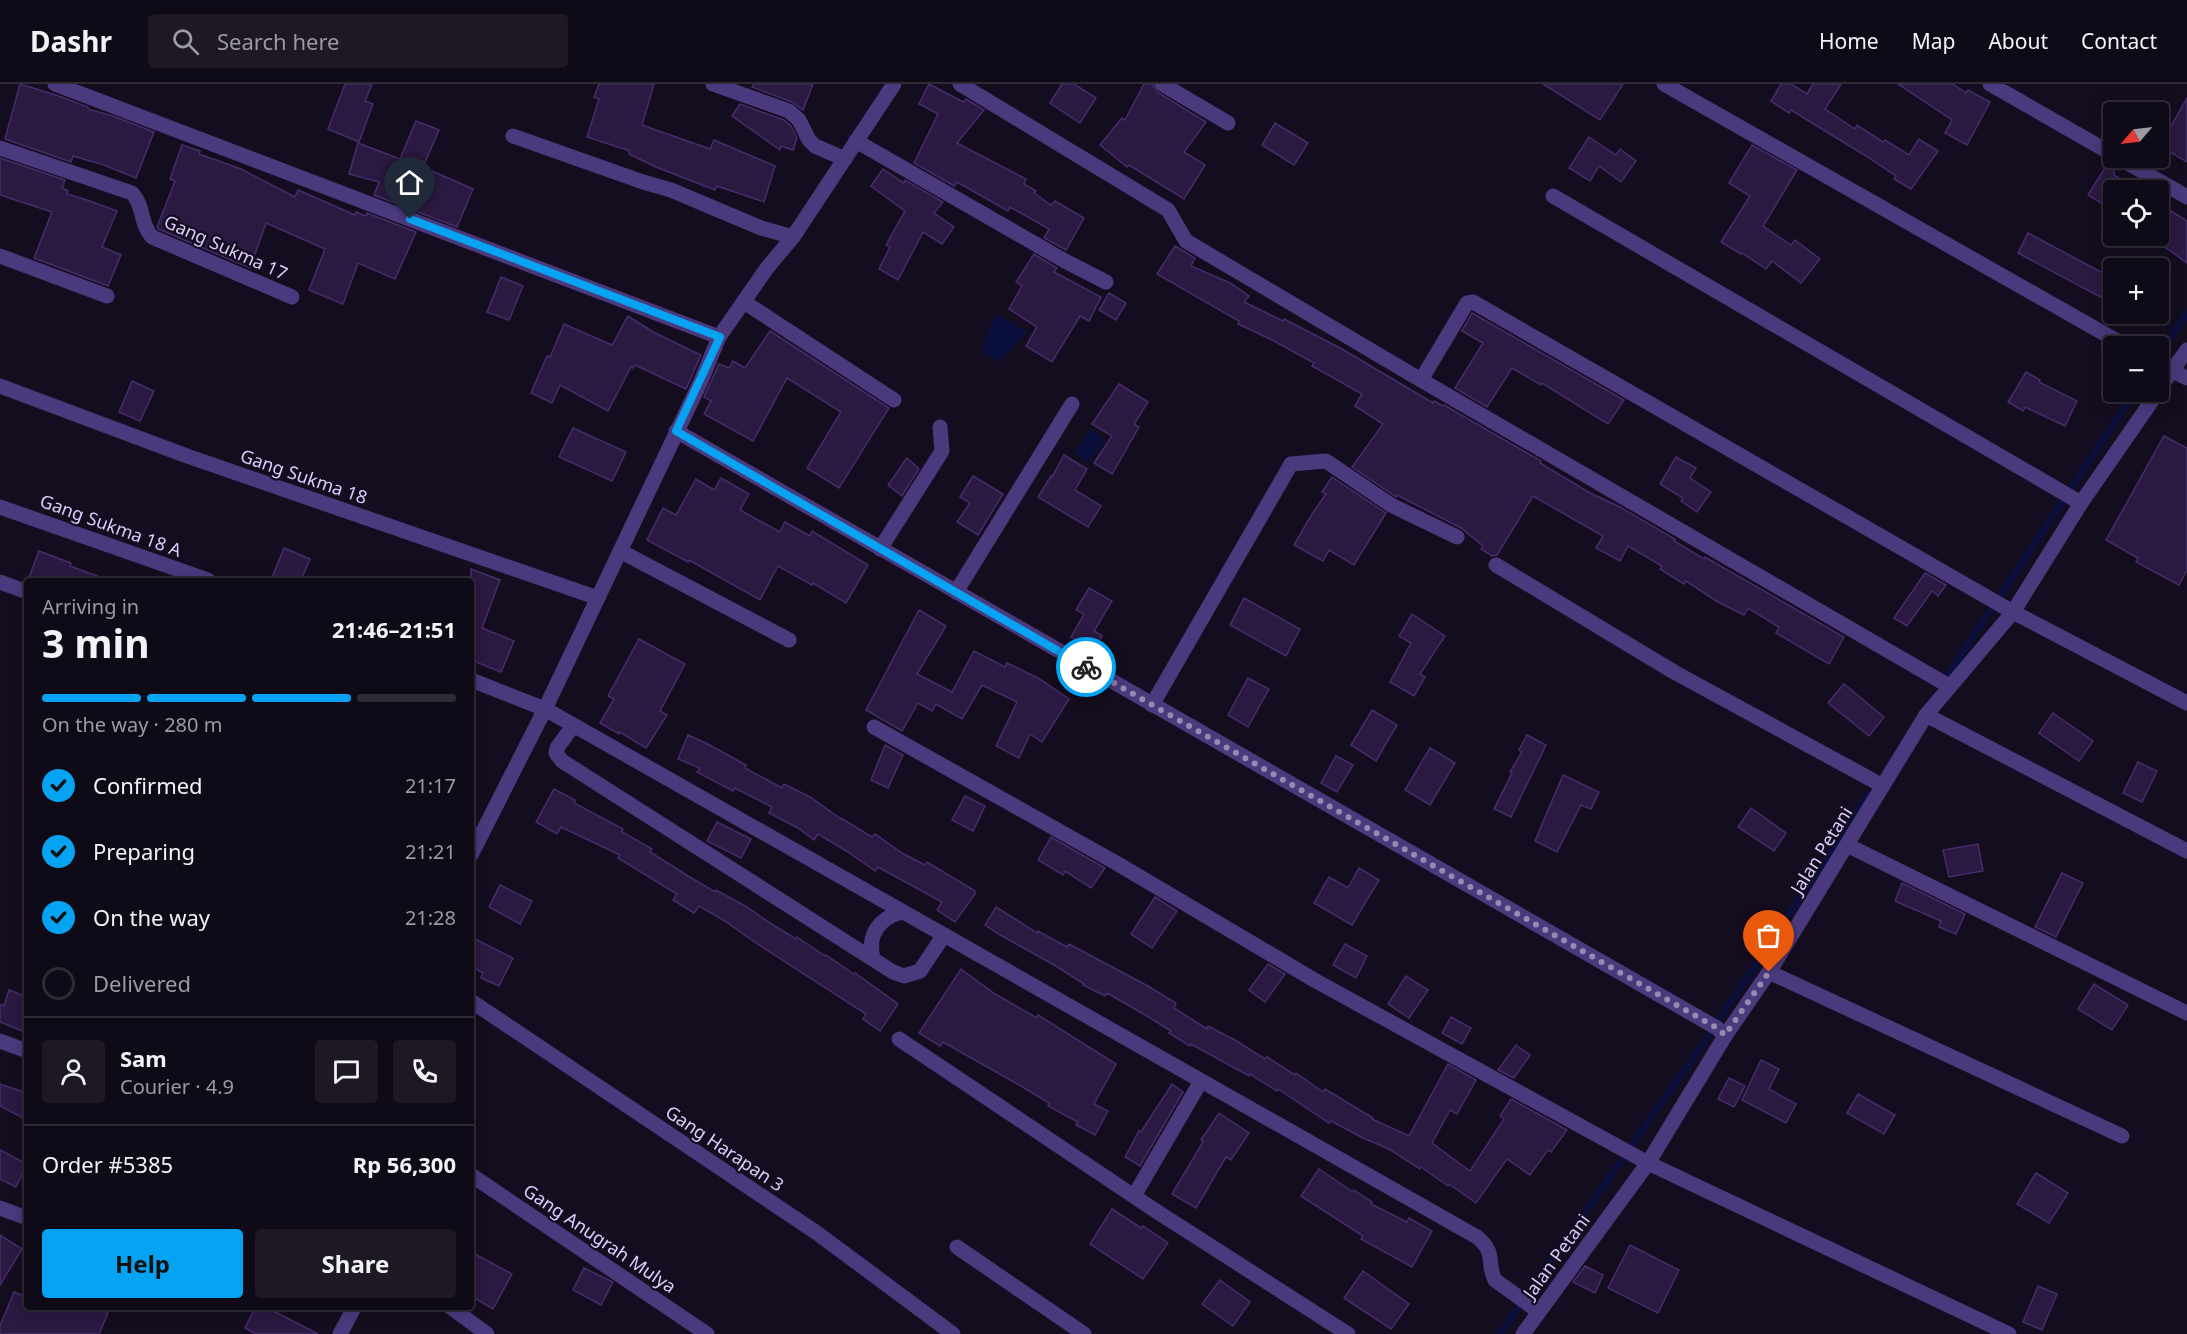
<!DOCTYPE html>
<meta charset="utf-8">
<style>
:root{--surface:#0f0a17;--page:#1d1824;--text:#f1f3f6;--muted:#9b9aa1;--line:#2f2b36;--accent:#05a3f1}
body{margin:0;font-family:"Noto Sans",sans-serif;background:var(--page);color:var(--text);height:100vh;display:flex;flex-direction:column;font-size:22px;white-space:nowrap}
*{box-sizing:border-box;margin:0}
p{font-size:20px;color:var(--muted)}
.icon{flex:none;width:33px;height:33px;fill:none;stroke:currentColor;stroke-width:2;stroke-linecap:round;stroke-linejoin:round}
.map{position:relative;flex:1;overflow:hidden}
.drawer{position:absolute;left:24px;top:494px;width:450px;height:732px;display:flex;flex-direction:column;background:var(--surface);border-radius:6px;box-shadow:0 3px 15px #0003,0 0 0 2px var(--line)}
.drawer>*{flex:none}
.needle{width:39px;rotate:242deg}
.tools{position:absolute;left:2103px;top:18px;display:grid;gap:12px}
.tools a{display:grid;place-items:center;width:66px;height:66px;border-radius:6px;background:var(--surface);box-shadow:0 3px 15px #0003,0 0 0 2px var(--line);font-size:30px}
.pin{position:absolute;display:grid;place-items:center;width:51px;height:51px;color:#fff;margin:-62px -26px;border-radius:50% 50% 50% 0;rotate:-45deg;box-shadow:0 0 6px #0007}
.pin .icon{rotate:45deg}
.courier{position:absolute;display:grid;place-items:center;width:60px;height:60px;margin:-30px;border:4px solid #05a3f1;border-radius:50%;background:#fff;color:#222;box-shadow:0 2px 8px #0007}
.head em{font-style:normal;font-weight:700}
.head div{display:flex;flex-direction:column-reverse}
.head{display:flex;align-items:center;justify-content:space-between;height:102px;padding:0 18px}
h1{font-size:39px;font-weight:700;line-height:45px}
.bar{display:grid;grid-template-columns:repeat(4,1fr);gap:9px 6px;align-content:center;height:72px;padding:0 18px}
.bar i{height:8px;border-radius:4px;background:var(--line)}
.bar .selected{background:var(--accent)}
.bar p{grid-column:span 4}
.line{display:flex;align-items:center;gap:15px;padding:0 18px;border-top:2px solid var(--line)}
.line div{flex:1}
.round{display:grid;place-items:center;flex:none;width:63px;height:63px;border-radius:6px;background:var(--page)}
ol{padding:0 18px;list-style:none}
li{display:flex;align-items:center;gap:18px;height:66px}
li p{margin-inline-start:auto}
li .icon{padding:6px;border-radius:50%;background:var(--accent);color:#111;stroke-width:4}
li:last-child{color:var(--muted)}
li i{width:33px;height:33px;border:3px solid var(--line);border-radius:50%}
.primary-button{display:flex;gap:12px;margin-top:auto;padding:12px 18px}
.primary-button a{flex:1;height:69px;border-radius:6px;background:var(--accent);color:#111;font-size:24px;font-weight:700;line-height:69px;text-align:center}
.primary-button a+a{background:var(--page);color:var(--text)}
header{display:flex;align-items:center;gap:36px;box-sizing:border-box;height:84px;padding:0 30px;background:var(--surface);border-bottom:2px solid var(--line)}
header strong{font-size:28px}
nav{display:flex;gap:33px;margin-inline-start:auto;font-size:21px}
.search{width:420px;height:54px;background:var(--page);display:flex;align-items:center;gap:15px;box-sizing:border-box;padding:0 21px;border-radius:6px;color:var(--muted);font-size:22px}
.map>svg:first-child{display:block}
.water{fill:#0a103b}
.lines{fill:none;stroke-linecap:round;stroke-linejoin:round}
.stream{stroke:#0a103b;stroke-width:7}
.building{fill:#2a1940;stroke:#472c6b;stroke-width:1.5}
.street{stroke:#4b397d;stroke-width:15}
.done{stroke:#9789b0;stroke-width:6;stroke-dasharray:0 10.8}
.route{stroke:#05a3f1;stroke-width:8}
.labels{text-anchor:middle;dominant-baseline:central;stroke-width:4.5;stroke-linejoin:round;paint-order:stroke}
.street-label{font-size:18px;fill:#ddccfe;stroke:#140d1f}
</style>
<header>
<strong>Dashr</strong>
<div class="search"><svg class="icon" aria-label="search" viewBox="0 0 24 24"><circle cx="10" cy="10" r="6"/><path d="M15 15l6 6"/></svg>Search here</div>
<nav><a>Home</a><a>Map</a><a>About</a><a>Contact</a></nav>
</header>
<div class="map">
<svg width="2187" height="1250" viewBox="0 0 2187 1250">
<rect width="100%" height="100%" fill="#140d1f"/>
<g class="water">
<path d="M996,230L1028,248L998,278L981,266Z"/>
<path d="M1091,344L1106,357L1087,379L1074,369Z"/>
</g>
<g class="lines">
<g class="stream">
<path d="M2158,272L2187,229"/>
<path d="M1943,598L2135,308"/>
<path d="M1500,1250L1700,964L1869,710"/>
</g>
</g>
<g class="building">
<path d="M20,0L59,12L88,23V25L113,32L154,48L136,94L104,81L73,72L71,78L5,55Z"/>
<path d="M345,0H372L365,17L373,20L359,58L328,45Z"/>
<path d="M599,0H654L642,41L710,65L714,56L775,82L764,118L717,102L715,106L656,83L629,70L630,67L587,53L599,15L594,13Z"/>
<path d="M754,0H813L803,26L792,18L752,3Z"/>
<path d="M929,0L963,18L966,15L984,26L957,59L1026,95L1024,100L1036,107L1034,109L1051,121L1055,117L1084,134L1066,166L1044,154L1049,145L1010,123L1008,127L957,98L954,102L914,79L938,30L919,20Z"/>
<path d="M1062,0H1074L1096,14L1080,39L1050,19Z"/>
<path d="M1144,0H1152L1157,8L1206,38L1184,68L1205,81L1184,115L1129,81L1127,83L1100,61L1122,34L1125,36Z"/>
<path d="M1543,0H1623L1600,36Z"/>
<path d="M1781,0H1791L1807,10L1813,0H1841L1825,25L1855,45L1857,41L1883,58L1885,56L1909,71L1919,55L1938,67L1911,105L1894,95L1896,92L1866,72L1791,26L1789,29L1771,17Z"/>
<path d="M1898,0H1953L1966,9L1968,6L1990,18L1967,61L1945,49L1952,36Z"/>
<path d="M2187,14V78L2160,62Z"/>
<path d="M740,20L784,36L791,42L797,54L793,66L781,62L780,66L732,32Z"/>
<path d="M416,37L439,46L423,83L473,105L457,143L374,111L379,98L349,90L358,59L400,75Z"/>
<path d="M1275,39L1308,59L1294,81L1262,61Z"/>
<path d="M1589,53L1616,71L1620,65L1636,77L1621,98L1599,82L1590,97L1569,84Z"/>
<path d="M182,61L200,67L199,70L241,85L295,113L298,106L355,131L356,128L366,132L367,129L416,148L395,195L358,179L343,220L309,206L325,165L266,139L250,184L158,145L157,143L175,97L170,95Z"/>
<path d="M1752,61L1797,86L1763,142L1791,161L1795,156L1820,175L1801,199L1772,177L1766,185L1742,169L1741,170L1721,158L1750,112L1729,99Z"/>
<path d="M0,74L65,96L62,104L68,107L67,110L87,116L117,127L102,163L121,171L108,202L34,174L52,128L0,111Z"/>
<path d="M2108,79L2114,82V91L2139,106H2114V127L2088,111Z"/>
<path d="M883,85L904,99L905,96L943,118L934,129L954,143L942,160L923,148L898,196L879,185L890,163L886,161L905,127L871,102Z"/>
<path d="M2158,119L2187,137V179L2158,158Z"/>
<path d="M2028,149L2114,195L2104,215L2018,169Z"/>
<path d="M1175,162L1195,174L1191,182L1230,199L1249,212L1244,218L1283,237L1284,235L1342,265L1433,319L1434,317L1443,322L1444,321L1541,377L1540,379L1590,409L1620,423L1675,455L1674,457L1704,475L1705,473L1844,553L1829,580L1776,549L1779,543L1748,524L1744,531L1718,518L1686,497L1684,500L1660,485L1662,482L1628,462L1620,477L1596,464L1603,452L1533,412L1497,471L1492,472L1481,465L1483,462L1461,444L1397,411L1396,413L1352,383L1383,340L1355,322L1362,310L1312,282L1314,279L1270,255L1238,240L1239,237L1157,190Z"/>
<path d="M1034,170L1057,184L1054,188L1101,213L1089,237L1080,232L1052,278L1026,262L1037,243L1009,225L1022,202L1016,198Z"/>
<path d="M501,193L523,202L509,236L487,228Z"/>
<path d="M1109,209L1126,219L1116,236L1099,226Z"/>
<path d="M1472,229L1624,316L1608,340L1542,299L1541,301L1512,284L1487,323L1455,304L1483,259L1462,247Z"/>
<path d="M628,232L653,248L701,271L686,305L635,281L633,284L631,283L608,327L560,301L552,319L531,309L547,272L550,273L564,240L612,261Z"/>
<path d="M770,247L889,324L839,404L807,384L841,328L787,294L753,357L704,330L711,317L704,313L719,280L729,284L733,277L745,284Z"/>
<path d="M2026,288L2040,296L2039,298L2077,317L2065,342L2025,323L2023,327L2008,318Z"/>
<path d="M132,297L154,307L140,337L119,328Z"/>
<path d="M1119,300L1148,318L1134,340L1139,343L1112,390L1094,379L1112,352L1092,340Z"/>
<path d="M573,344L626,368L612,397L559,373Z"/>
<path d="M2164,352L2187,364V486L2179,501L2136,478L2138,474L2106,456Z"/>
<path d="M1064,371L1087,385L1075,406L1101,422L1088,443L1038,413L1051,392L1052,393Z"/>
<path d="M1676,373L1696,384L1690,394L1711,408L1697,428L1681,417L1683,414L1660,400Z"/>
<path d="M907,374L919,385L902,412L888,401Z"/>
<path d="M973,392L1003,410L978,451L957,438L970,419L960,413Z"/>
<path d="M1332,393L1386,429L1354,481L1329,466L1323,477L1294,461L1312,430L1326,410L1322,408Z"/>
<path d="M721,394L749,410L740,426L780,448L785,438L810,452L812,447L868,481L846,519L813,499L812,501L778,482L760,516L689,476L688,478L647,456L663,424L676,431L696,395L714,406Z"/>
<path d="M284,464L310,475L301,496H271Z"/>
<path d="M39,467L71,479L70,482L105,495V496H28Z"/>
<path d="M471,485L500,496L482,544L514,557L501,588L471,576Z"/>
<path d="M1925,489L1946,501L1938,512L1932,507L1907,542L1894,534Z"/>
<path d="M1089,504L1112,517L1094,547L1102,552L1094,566L1071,553L1084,530L1076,526Z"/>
<path d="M1244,514L1300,545L1286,572L1230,541Z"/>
<path d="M919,526L946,542L917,590L952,608L974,567L1005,583L1007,579L1038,594L1069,615L1042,658L1030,650L1019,674L996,662L1017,618L982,601L962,635L936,620L932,627L918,619L902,647L866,626Z"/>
<path d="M1412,530L1445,552L1420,590L1425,593L1414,612L1390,598L1411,559L1399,552Z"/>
<path d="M639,555L685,580L660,627L667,631L646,664L620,648L619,650L600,639L614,615L608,612Z"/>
<path d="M1248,594L1269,605L1248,643L1228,631Z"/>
<path d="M1844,600L1884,633L1869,652L1828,619Z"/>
<path d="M1372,626L1397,641L1376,677L1351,661Z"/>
<path d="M2053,629L2093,657L2079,677L2039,649Z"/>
<path d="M688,651L706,659L746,681L745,684L782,704L784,700L810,713L841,735V734L872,753L875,750L902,769L925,781L927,778L975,807V810L955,838L937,826L942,818L878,783L875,787L848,768L818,750L814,756L798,744L769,729L772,723L735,704L733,707L697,688L700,684L678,675Z"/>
<path d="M1527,651L1546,661L1511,733L1494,725L1512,689L1510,688L1522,668L1519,666Z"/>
<path d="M885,661L903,671L888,704L871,696Z"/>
<path d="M1430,664L1455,679L1430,721L1405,706Z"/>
<path d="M1336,672L1353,681L1337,708L1321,699Z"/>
<path d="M2138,678L2157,687L2142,718L2123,709Z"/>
<path d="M1563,691L1599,708L1591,725L1581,721L1557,768L1535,757Z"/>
<path d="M554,705L575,716L574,719L623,745L622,748L652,765L650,768L688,792L715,808L716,806L747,823L770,839L796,855L797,853L825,872L826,871L854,890L855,889L898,920L880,947L863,935L866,930L753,857L725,837L699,822L694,829L673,816L677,810L618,774L620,771L561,743L557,750L536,738Z"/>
<path d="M965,712L985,722L973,747L952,736Z"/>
<path d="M1751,724L1786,749L1774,767L1738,743Z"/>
<path d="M717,738L751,755L741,774L707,757Z"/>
<path d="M1051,753L1105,784L1091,804L1065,787L1063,791L1038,776Z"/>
<path d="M1978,760L1983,787L1949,793L1943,766Z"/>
<path d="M1359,784L1379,796L1352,841L1314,819L1329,793L1348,804Z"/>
<path d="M2062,789L2083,799L2056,853L2035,843Z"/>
<path d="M1902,799L1965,830L1956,850L1939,843L1941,837L1895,817Z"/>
<path d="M500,801L532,817L520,840L489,823Z"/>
<path d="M1155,813L1177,827L1152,864L1131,850Z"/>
<path d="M996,823L1037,849L1038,847L1067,863L1069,860L1146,901L1176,919L1174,924L1207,945L1208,942L1235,956L1265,975L1267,973L1295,991L1296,989L1323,1008L1325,1005L1373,1034L1372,1035L1409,1052L1448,980L1476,996L1457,1030L1450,1026L1432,1059L1470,1087L1504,1035L1500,1032L1511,1015L1567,1046L1551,1068L1548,1066L1530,1091L1507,1075L1476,1119L1449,1100L1448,1102L1421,1083L1420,1085L1389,1065L1363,1054L1331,1037L1329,1039L1278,1005L1277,1007L1250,990L1249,992L1191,960L1190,962L1169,949L1171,947L1142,929L1107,909L1105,912L1083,901L1084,900L1056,882L1000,851L985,841Z"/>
<path d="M471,853L513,874L499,902L481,894L483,889L471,882Z"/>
<path d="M1345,860L1367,872L1356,894L1333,881Z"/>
<path d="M1268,880L1285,890L1265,918L1249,906Z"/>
<path d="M961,885L995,910L1037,934L1038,931L1116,980L1094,1020L1108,1027L1095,1051L1076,1041L1078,1038L1048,1022L1049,1019L1021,1002L943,958L940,962L919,949Z"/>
<path d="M1406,892L1428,906L1409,934L1388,920Z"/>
<path d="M2094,900L2128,921L2112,946L2078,925Z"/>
<path d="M9,906L27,913V949L0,938V920L4,922Z"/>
<path d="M1451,933L1471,944L1462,960L1442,949Z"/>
<path d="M1516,961L1530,971L1514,994L1498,986Z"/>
<path d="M1761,976L1779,985L1769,1005L1796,1020L1786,1039L1742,1016Z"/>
<path d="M1729,994L1745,1002L1734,1023L1718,1015Z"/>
<path d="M0,1000L27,1009V1036L0,1022Z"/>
<path d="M1172,1000L1183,1008L1140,1082L1125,1073L1139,1047L1141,1048Z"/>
<path d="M1858,1010L1895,1031L1884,1050L1847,1029Z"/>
<path d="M1219,1029L1249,1049L1231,1076L1226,1073L1196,1124L1172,1110L1203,1058L1201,1056Z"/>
<path d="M0,1066L27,1080L16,1103L0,1095Z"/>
<path d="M1319,1085L1353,1108L1354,1106L1372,1118L1371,1120L1407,1138L1409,1134L1432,1147L1412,1183L1361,1155L1363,1152L1301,1112Z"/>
<path d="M2036,1089L2068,1109L2049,1139L2017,1120Z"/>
<path d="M1112,1125L1141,1144L1143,1142L1168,1159L1143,1195L1090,1160Z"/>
<path d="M0,1151L22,1165L0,1201Z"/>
<path d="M1630,1161L1679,1186L1658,1229L1608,1204Z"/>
<path d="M471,1168L512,1190L493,1225L471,1212Z"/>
<path d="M1585,1182L1603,1191L1595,1209L1573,1198Z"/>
<path d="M584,1184L613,1198L601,1221L573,1206Z"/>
<path d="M1363,1187L1409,1220L1391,1245L1344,1214Z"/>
<path d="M1220,1196L1250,1218L1233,1242L1202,1220Z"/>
<path d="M2038,1202L2057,1210L2042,1246L2023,1238Z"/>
<path d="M14,1208L27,1213V1222H93L108,1229L99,1250H0V1242Z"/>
<path d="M256,1222H264L318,1250H256L245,1244Z"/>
</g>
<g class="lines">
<g class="street">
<path d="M55,0L719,253"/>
<path d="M713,0L789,27L799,36L809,56L815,62L845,75"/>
<path d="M960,0L1168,126L1186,157L1421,296L1949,602"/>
<path d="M1162,0L1228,39"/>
<path d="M1664,0L2126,262"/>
<path d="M1990,0L2114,71"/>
<path d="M513,52L643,98L671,106L761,144L793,153"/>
<path d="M856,57L1065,177L1106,198"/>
<path d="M0,64L132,109C144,121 140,140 152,153L292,213"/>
<path d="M2119,74L2187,113"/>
<path d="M1553,112L2081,419"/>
<path d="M0,172L107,212"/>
<path d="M744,218L894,316"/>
<path d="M2158,280L2187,294"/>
<path d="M1421,296L1467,219L1473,218L2013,528L2187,619"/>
<path d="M0,302L187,372L598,514"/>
<path d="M2158,306L2187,266"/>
<path d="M676,347L1717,944L1725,952"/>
<path d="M0,423L208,496"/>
<path d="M880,465L942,367L940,343"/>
<path d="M620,467L789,556"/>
<path d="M1496,481L1674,588L1883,702"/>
<path d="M0,498L27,508"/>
<path d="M956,508L1072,320"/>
<path d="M471,596L545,625L1477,1153C1497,1169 1486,1179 1495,1196L1539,1228"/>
<path d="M1152,621L1291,380L1326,377L1391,421L1457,453"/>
<path d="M1926,631L2187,767"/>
<path d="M573,642L557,664L556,669L562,677L893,888L904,892L920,887L944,851"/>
<path d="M874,643L1118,780L1316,897L1648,1079L2009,1250"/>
<path d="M1847,761L2187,929"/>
<path d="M471,771L545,625L701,297L719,253L767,184L793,153L894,0"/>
<path d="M873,874C867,851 879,834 902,828"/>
<path d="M1769,888L2122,1052"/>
<path d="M471,917L817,1149L953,1250"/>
<path d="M899,955L1156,1127L1348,1250"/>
<path d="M0,957L27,967"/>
<path d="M471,1091L707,1250"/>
<path d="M1134,1112L1201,997"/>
<path d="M0,1124L27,1134"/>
<path d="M957,1163L1084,1250"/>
<path d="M449,1222L487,1250"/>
<path d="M340,1250L355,1222"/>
<path d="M1523,1250L1648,1079L1725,952L1769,888L1926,631L2013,528L2081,419L2158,308"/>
</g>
</g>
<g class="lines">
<path class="done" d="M1086,583L1717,944L1725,951L1769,888"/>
<path class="route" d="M410,135L720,253L676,347L1086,583"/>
</g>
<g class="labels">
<g class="street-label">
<text transform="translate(226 163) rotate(24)">Gang Sukma 17</text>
<text transform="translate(304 392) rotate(19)">Gang Sukma 18</text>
<text transform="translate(111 441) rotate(20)">Gang Sukma 18 A</text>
<text transform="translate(1821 766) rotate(-58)">Jalan Petani</text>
<text transform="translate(725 1064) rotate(34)">Gang Harapan 3</text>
<text transform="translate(600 1154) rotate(34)">Gang Anugrah Mulya</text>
<text transform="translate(1556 1172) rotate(-54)">Jalan Petani</text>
</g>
</g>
</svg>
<div class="tools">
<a><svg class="needle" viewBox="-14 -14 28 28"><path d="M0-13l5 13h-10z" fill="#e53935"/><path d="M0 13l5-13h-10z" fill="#9b9aa1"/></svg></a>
<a><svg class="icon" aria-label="locate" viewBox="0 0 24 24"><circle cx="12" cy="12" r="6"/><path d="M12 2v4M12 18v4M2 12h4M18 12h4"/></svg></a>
<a>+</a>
<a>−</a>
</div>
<div class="pin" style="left:1769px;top:888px;background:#ea580c"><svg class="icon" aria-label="bag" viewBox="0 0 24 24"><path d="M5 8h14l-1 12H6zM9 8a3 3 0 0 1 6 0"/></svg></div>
<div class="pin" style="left:410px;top:135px;background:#1f2937"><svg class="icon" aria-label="home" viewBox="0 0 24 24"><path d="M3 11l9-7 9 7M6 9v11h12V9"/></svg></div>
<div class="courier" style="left:1086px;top:583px"><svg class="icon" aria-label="bike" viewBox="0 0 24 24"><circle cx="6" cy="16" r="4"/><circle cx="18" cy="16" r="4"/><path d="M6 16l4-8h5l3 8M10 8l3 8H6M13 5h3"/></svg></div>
<section class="drawer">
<div class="head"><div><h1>3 min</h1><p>Arriving in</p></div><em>21:46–21:51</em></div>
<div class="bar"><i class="selected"></i><i class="selected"></i><i class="selected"></i><i></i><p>On the way · 280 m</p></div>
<ol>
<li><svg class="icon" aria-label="check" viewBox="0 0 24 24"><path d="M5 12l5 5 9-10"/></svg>Confirmed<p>21:17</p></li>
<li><svg class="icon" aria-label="check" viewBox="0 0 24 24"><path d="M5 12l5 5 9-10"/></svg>Preparing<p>21:21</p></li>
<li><svg class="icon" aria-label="check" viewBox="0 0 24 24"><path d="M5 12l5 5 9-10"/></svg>On the way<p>21:28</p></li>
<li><i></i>Delivered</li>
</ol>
<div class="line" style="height:108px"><a class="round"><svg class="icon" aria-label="person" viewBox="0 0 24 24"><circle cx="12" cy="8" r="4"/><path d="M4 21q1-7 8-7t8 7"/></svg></a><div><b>Sam</b><p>Courier · 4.9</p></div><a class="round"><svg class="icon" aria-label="chat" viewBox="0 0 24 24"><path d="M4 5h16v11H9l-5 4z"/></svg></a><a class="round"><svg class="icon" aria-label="phone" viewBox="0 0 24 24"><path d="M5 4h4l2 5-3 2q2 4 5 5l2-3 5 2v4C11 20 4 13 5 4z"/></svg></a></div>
<div class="line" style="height:78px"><div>Order #5385</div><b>Rp 56,300</b></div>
<div class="primary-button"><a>Help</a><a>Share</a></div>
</section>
</div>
